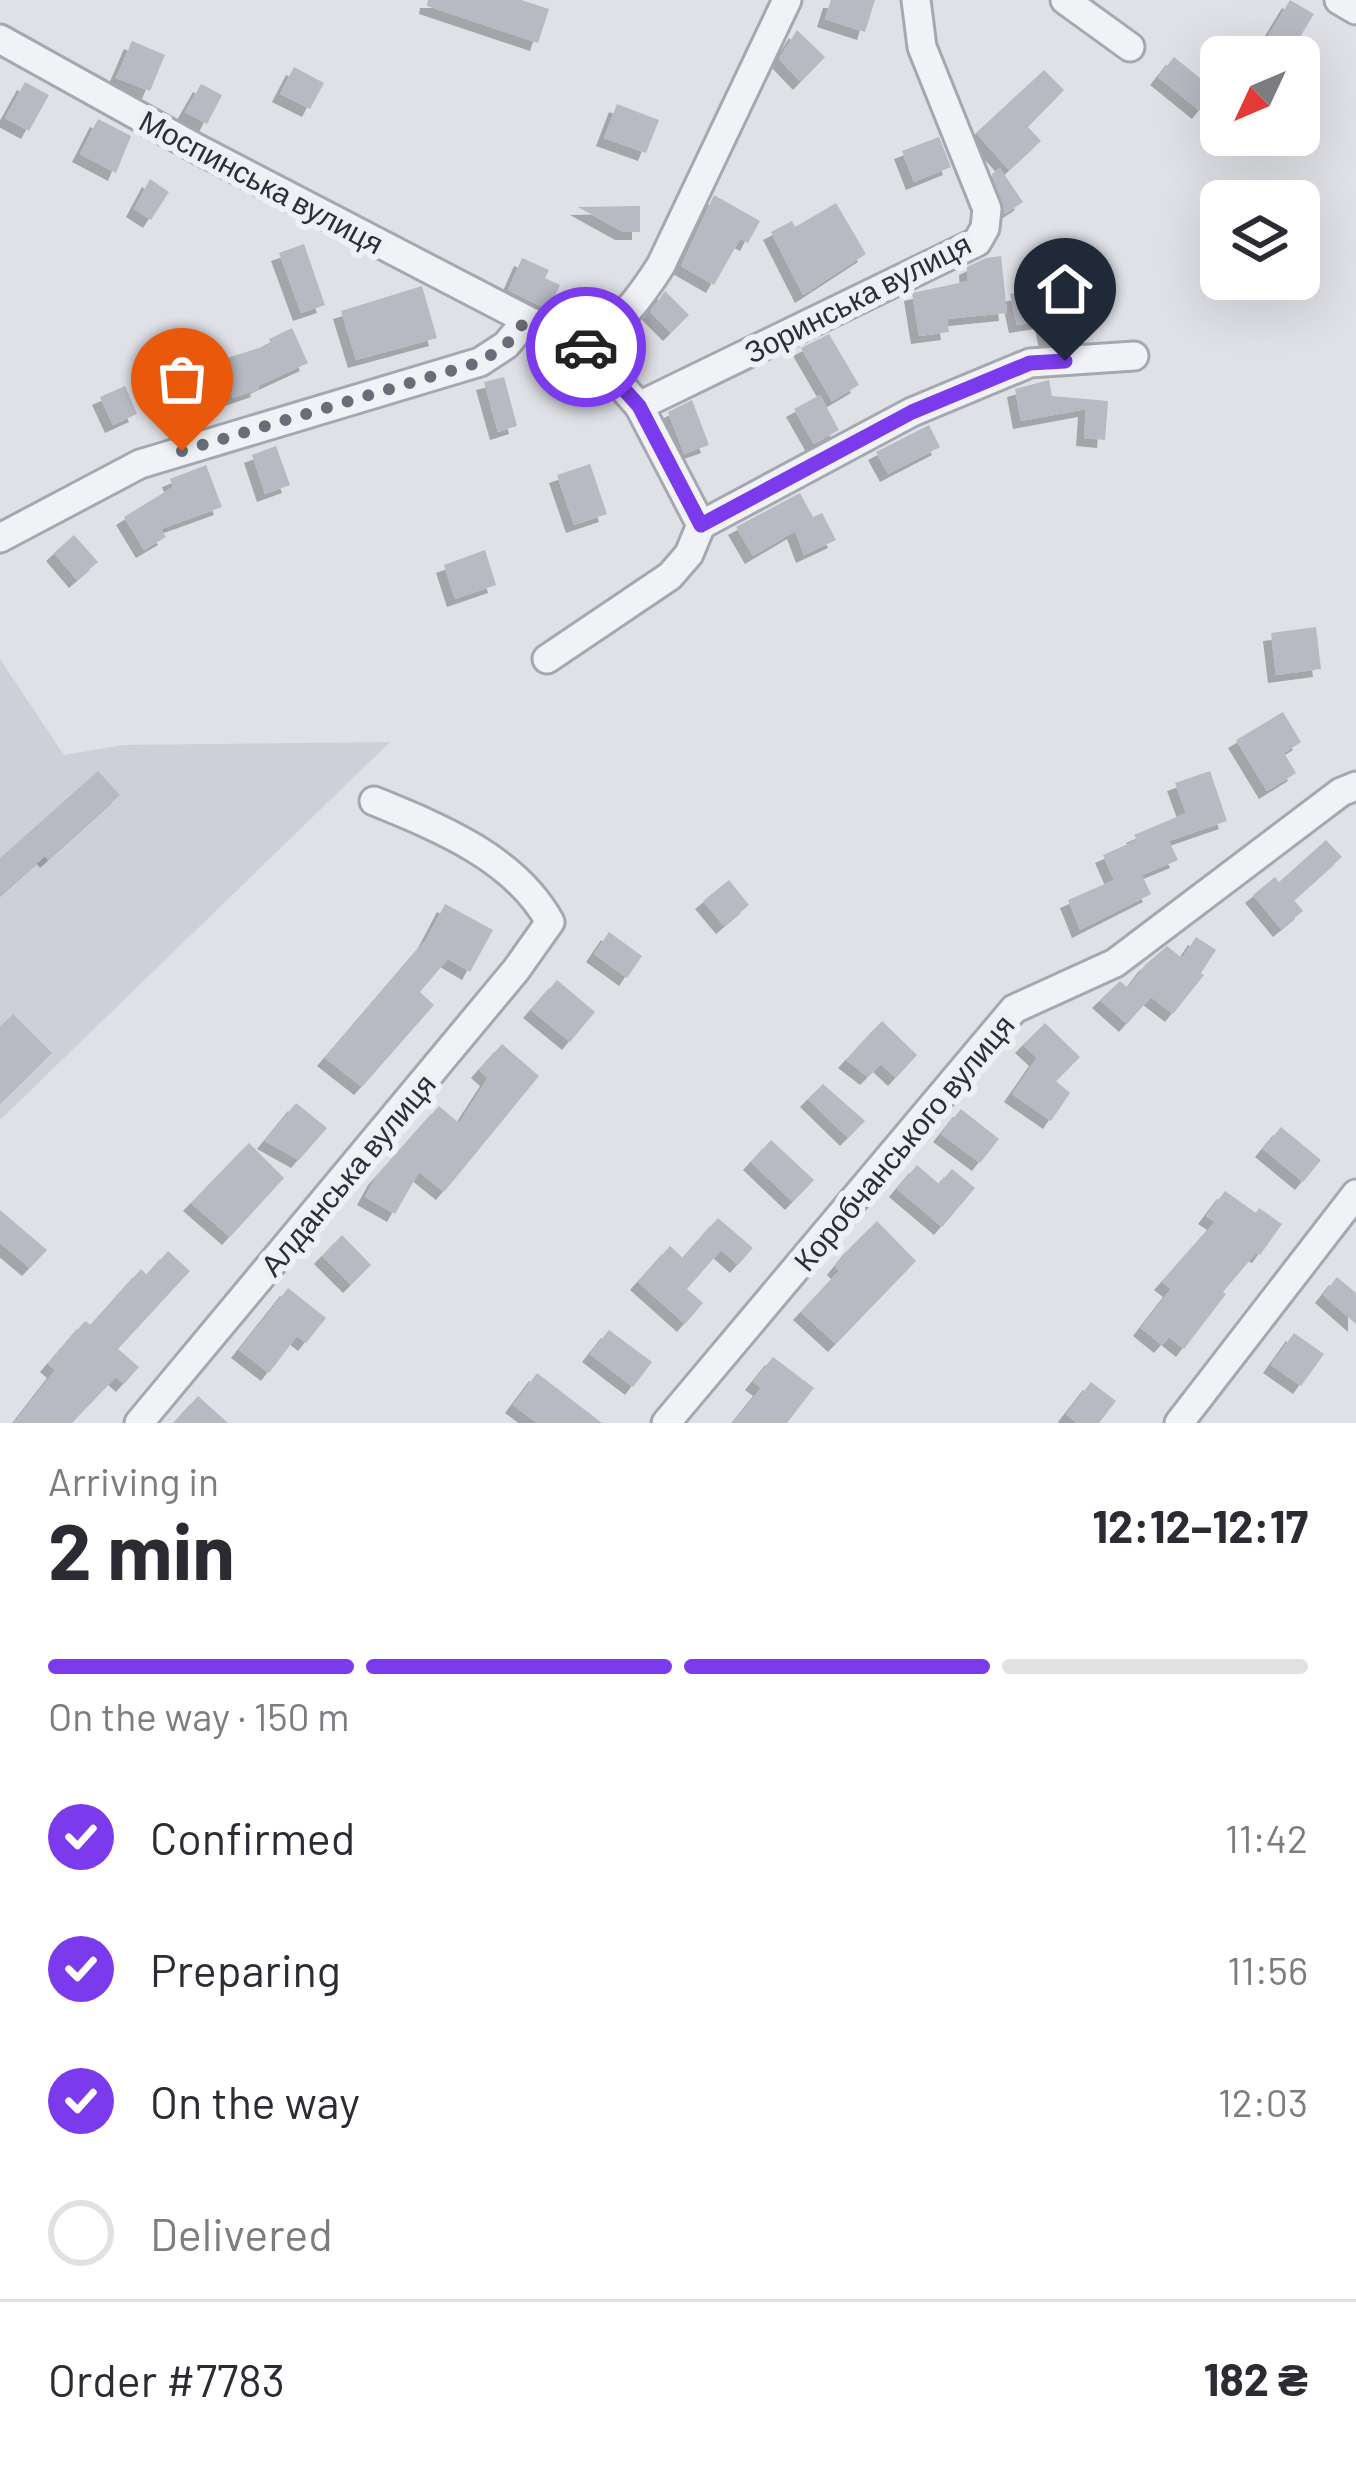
<!DOCTYPE html>
<meta charset="utf-8">
<style>
:root{--surface:#fff;--page:#f7f7f7;--text:#2b2b33;--muted:#7c7c81;--line:#e1e1e2;--accent:#7c3aed}
body{margin:0;font-family:Barlow,sans-serif;background:var(--page);color:var(--text);height:100vh;display:flex;flex-direction:column;font-size:45px;white-space:nowrap}
*{box-sizing:border-box;margin:0}
p{font-size:39px;color:var(--muted)}
.icon{flex:none;width:66px;height:66px;fill:none;stroke:currentColor;stroke-width:2;stroke-linecap:round;stroke-linejoin:round}
.map{position:relative;height:1423px;overflow:hidden}
.details{display:flex;flex-direction:column;background:var(--surface);flex:1}
.details>*{flex:none}
.needle{width:78px;rotate:226deg}
.fabs{position:absolute;left:1200px;top:36px;display:grid;gap:24px}
.fabs a{display:grid;place-items:center;width:120px;height:120px;border-radius:18px;background:var(--surface);box-shadow:0 12px 48px #0002;font-size:60px}
.pin{position:absolute;display:grid;place-items:center;width:102px;height:102px;color:#fff;margin:-123px -51px;border-radius:50% 50% 50% 0;rotate:-45deg;box-shadow:0 0 12px #0007}
.pin .icon{rotate:45deg}
.courier{position:absolute;display:grid;place-items:center;width:120px;height:120px;margin:-60px;border:9px solid #7c3aed;border-radius:50%;background:#fff;color:#222;box-shadow:0 3px 15px #0007}
.overview em{font-style:normal;font-weight:700}
.overview div{display:flex;flex-direction:column-reverse}
.overview{display:flex;align-items:center;justify-content:space-between;height:204px;padding:0 48px}
h1{font-size:78px;font-weight:700;line-height:90px}
.bar{display:grid;grid-template-columns:repeat(4,1fr);gap:18px 12px;align-content:center;height:144px;padding:0 48px}
.bar i{height:15px;border-radius:9px;background:var(--line)}
.bar .selected{background:var(--accent)}
.bar p{grid-column:span 4}
.line{display:flex;align-items:center;gap:30px;padding:0 48px;border-top:3px solid var(--line)}
.line div{flex:1}
ol{padding:0 48px;list-style:none}
li{display:flex;align-items:center;gap:36px;height:132px}
li p{margin-inline-start:auto}
li .icon{padding:12px;border-radius:50%;background:var(--accent);color:#fff;stroke-width:4}
li:last-child{color:var(--muted)}
li i{width:66px;height:66px;border:6px solid var(--line);border-radius:50%}
.map>svg:first-child{display:block}
.built{fill:#cdd0d8}
.building{fill:#b7bac3;filter:url(#shadow)}
.lines{fill:none;stroke-linecap:round;stroke-linejoin:round}
.minor-casing{stroke:#a5a8b0;stroke-width:33}
.minor{stroke:#f1f2f5;stroke-width:27}
.done{stroke:#696d78;stroke-width:12;stroke-dasharray:0 21.6}
.route{stroke:#7c3aed;stroke-width:15}
.labels{text-anchor:middle;dominant-baseline:central;stroke-width:12;stroke-linejoin:round;paint-order:stroke}
.street-label{font-size:30px;fill:#2a2f3c;stroke:#eef0f4}
</style>
<div class="map">
<svg width="1356" height="1423" viewBox="0 0 1356 1423">
<defs>
<filter id="shadow"><feDropShadow dx="-8" dy="8" stdDeviation="0" flood-color="#0004"/></filter>
</defs>
<rect width="100%" height="100%" fill="#dfe1e6"/>
<path class="built" d="M0,659L64,755L123,745L390,742L0,1120Z"/>
<g class="building">
<path d="M428,0H521L549,9L538,43L427,6Z"/>
<path d="M831,0H875L865,32L825,19Z"/>
<path d="M1290,0L1314,14L1289,55L1265,41Z"/>
<path d="M797,30L825,57L801,82L779,59Z"/>
<path d="M132,41L165,55L150,91L116,78Z"/>
<path d="M1174,57L1216,91L1200,111L1158,77Z"/>
<path d="M294,67L324,83L310,109L280,94Z"/>
<path d="M1044,70L1064,90L1028,127L1041,141L1009,170L976,133Z"/>
<path d="M25,82L49,95L29,131L5,118Z"/>
<path d="M201,84L222,95L207,124L185,112Z"/>
<path d="M617,104L659,120L646,153L604,138Z"/>
<path d="M98,119L131,136L116,173L80,154Z"/>
<path d="M939,137L951,167L914,182L902,151Z"/>
<path d="M1000,168L1023,202L1005,214L992,174Z"/>
<path d="M150,179L169,192L151,220L134,209Z"/>
<path d="M714,195L760,221L748,243L740,239L714,285L681,266Z"/>
<path d="M836,203L866,254L803,295L771,232L792,221L795,227Z"/>
<path d="M640,206V232H623L578,207Z"/>
<path d="M304,244L325,305L301,313L279,253Z"/>
<path d="M1001,256L1007,313L947,319L949,332L919,336L912,293L968,281L967,267L986,258Z"/>
<path d="M522,258L549,270L545,278L560,285L548,310L508,290Z"/>
<path d="M422,286L437,338L356,360L341,311Z"/>
<path d="M1059,286L1068,337L1047,341L1043,321L1017,325L1010,294Z"/>
<path d="M665,291L689,315L671,333L650,312Z"/>
<path d="M292,328L308,363L258,386L259,389L233,398L221,360L271,344L269,339Z"/>
<path d="M829,334L859,385L832,401L801,348Z"/>
<path d="M504,377L517,426L498,432L484,382Z"/>
<path d="M1049,380L1052,396L1108,401L1105,440L1084,438L1086,409L1021,421L1015,389Z"/>
<path d="M125,386L137,414L113,425L100,397Z"/>
<path d="M820,395L839,430L814,444L794,409Z"/>
<path d="M692,400L709,445L684,454L668,412Z"/>
<path d="M929,425L940,447L888,474L876,452Z"/>
<path d="M276,446L290,485L265,494L252,455Z"/>
<path d="M590,464L607,514L574,525L557,475Z"/>
<path d="M206,465L222,507L161,529L166,537L144,550L124,517L173,487L170,479Z"/>
<path d="M800,493L813,517L822,513L836,540L804,555L795,531L753,556L736,527Z"/>
<path d="M74,535L98,562L77,580L54,553Z"/>
<path d="M485,550L496,585L455,599L444,565Z"/>
<path d="M1316,627L1321,669L1276,675L1271,633Z"/>
<path d="M1283,712L1301,742L1284,753L1296,773L1267,791L1236,740Z"/>
<path d="M98,771L120,795L48,860L45,856L0,896V858Z"/>
<path d="M1210,771L1227,821L1169,841L1178,860L1142,875L1151,894L1080,930L1068,900L1114,880L1103,855L1137,840L1134,835L1186,813L1175,783Z"/>
<path d="M1326,840L1342,857L1294,900L1303,911L1281,929L1253,895L1275,877L1279,882Z"/>
<path d="M729,880L749,905L724,926L703,901Z"/>
<path d="M445,904L493,930L470,972L448,959L420,992L434,1005L362,1087L325,1058L426,940Z"/>
<path d="M609,932L642,956L627,978L594,954Z"/>
<path d="M1196,937L1216,950L1201,973L1204,975L1173,1014L1151,997L1127,1024L1100,1000L1120,981L1128,988L1146,964L1167,946L1182,958Z"/>
<path d="M557,980L595,1012L570,1042L531,1010Z"/>
<path d="M13,1014L52,1053L0,1104V1027Z"/>
<path d="M882,1021L917,1055L896,1078L881,1064L868,1077L846,1060Z"/>
<path d="M1045,1023L1080,1057L1056,1081L1070,1093L1051,1121L1012,1094L1037,1058L1023,1045Z"/>
<path d="M502,1044L539,1076L444,1192L419,1172L395,1214L365,1197L376,1177L439,1106L459,1123L488,1078L479,1070Z"/>
<path d="M823,1084L865,1121L848,1138L808,1099Z"/>
<path d="M296,1103L327,1128L299,1160L265,1141Z"/>
<path d="M961,1109L999,1139L980,1163L941,1134Z"/>
<path d="M1281,1127L1321,1160L1303,1182L1263,1149Z"/>
<path d="M771,1140L814,1180L793,1202L751,1162Z"/>
<path d="M249,1143L284,1178L230,1237L191,1203Z"/>
<path d="M917,1165L939,1184L952,1169L975,1188L942,1227L897,1189Z"/>
<path d="M1225,1191L1256,1213L1259,1208L1282,1224L1260,1255L1256,1253L1223,1292L1226,1294L1184,1349L1169,1337L1162,1345L1141,1328L1171,1289L1162,1282L1215,1222L1206,1216Z"/>
<path d="M0,1210L47,1250L30,1268L0,1243Z"/>
<path d="M718,1218L753,1248L738,1265L721,1250L687,1289L703,1303L685,1324L638,1282L670,1246L683,1258Z"/>
<path d="M877,1221L916,1261L836,1344L801,1312L839,1271L835,1267L851,1247Z"/>
<path d="M342,1235L371,1265L351,1285L322,1256Z"/>
<path d="M168,1251L190,1271L118,1349L139,1367L124,1384L116,1377L72,1423H14L55,1370L48,1364L85,1321L91,1325L141,1269L147,1275Z"/>
<path d="M1337,1277L1356,1293V1324L1323,1295Z"/>
<path d="M288,1288L326,1318L306,1343L297,1336L269,1373L239,1350Z"/>
<path d="M609,1330L652,1362L633,1387L590,1354Z"/>
<path d="M1294,1333L1324,1354L1301,1386L1271,1365Z"/>
<path d="M773,1357L814,1388L787,1423H733L761,1388L753,1382Z"/>
<path d="M537,1373L602,1423H537L513,1405Z"/>
<path d="M1091,1382L1116,1401L1099,1423H1077L1066,1414Z"/>
<path d="M198,1396L228,1423H174Z"/>
</g>
<g class="lines">
<defs>
<g id="minor">
<path d="M1065,0L1130,47"/>
<path d="M1339,0L1356,10"/>
<path d="M0,39L196,148L527,320L587,347L639,406L701,525"/>
<path d="M587,347C620,324 640,298 661,265L787,0"/>
<path d="M639,406L977,242L985,228L987,209L922,47L916,0"/>
<path d="M701,525L912,412L1030,363L1134,356"/>
<path d="M0,538L140,464L480,362L506,345L527,320"/>
<path d="M547,659L670,576L689,554L701,525"/>
<path d="M139,1423L516,970L550,922C515,858 440,828 374,801"/>
<path d="M666,1423L1014,1009L1115,963L1341,792L1356,786"/>
<path d="M1179,1423L1356,1194"/>
</g>
</defs>
<use href="#minor" class="minor-casing"/>
<use href="#minor" class="minor"/>
</g>
<g class="lines">
<path class="done" d="M182,451L480,362L506,345L526,320L586,347"/>
<path class="route" d="M586,347L639,406L701,525L912,412L1030,363L1065,361"/>
</g>
<g class="labels">
<g class="street-label">
<text transform="translate(262 181) rotate(28)">Моспинська вулиця</text>
<text transform="translate(857 297) rotate(-27)">Зоринська вулиця</text>
<text transform="translate(903 1142) rotate(-50)">Коробчанського вулиця</text>
<text transform="translate(347 1174) rotate(-50)">Алданська вулиця</text>
</g>
</g>
</svg>
<div class="fabs">
<a><svg class="needle" viewBox="-14 -14 28 28"><path d="M0-13l5 13h-10z" fill="#e53935"/><path d="M0 13l5-13h-10z" fill="#7c7c81"/></svg></a>
<a><svg class="icon" aria-label="layers" viewBox="0 0 24 24"><path d="M12 4l9 5-9 5-9-5zM3 14l9 5 9-5"/></svg></a>
</div>
<div class="pin" style="left:182px;top:451px;background:#ea580c"><svg class="icon" aria-label="bag" viewBox="0 0 24 24"><path d="M5 8h14l-1 12H6zM9 8a3 3 0 0 1 6 0"/></svg></div>
<div class="pin" style="left:1065px;top:361px;background:#1f2937"><svg class="icon" aria-label="home" viewBox="0 0 24 24"><path d="M3 11l9-7 9 7M6 9v11h12V9"/></svg></div>
<div class="courier" style="left:586px;top:347px"><svg class="icon" aria-label="car" viewBox="0 0 24 24"><path d="M5 17H2v-5l4-1 3-4h7l3 4 3 1v5h-3M9 17h6M6 11h13"/><circle cx="7" cy="17" r="2"/><circle cx="17" cy="17" r="2"/></svg></div>
</div>
<section class="details">
<div class="overview"><div><h1>2 min</h1><p>Arriving in</p></div><em>12:12–12:17</em></div>
<div class="bar"><i class="selected"></i><i class="selected"></i><i class="selected"></i><i></i><p>On the way · 150 m</p></div>
<ol>
<li><svg class="icon" aria-label="check" viewBox="0 0 24 24"><path d="M5 12l5 5 9-10"/></svg>Confirmed<p>11:42</p></li>
<li><svg class="icon" aria-label="check" viewBox="0 0 24 24"><path d="M5 12l5 5 9-10"/></svg>Preparing<p>11:56</p></li>
<li><svg class="icon" aria-label="check" viewBox="0 0 24 24"><path d="M5 12l5 5 9-10"/></svg>On the way<p>12:03</p></li>
<li><i></i>Delivered</li>
</ol>
<div class="line" style="height:156px"><div>Order #7783</div><b>182 ₴</b></div>
</section>
